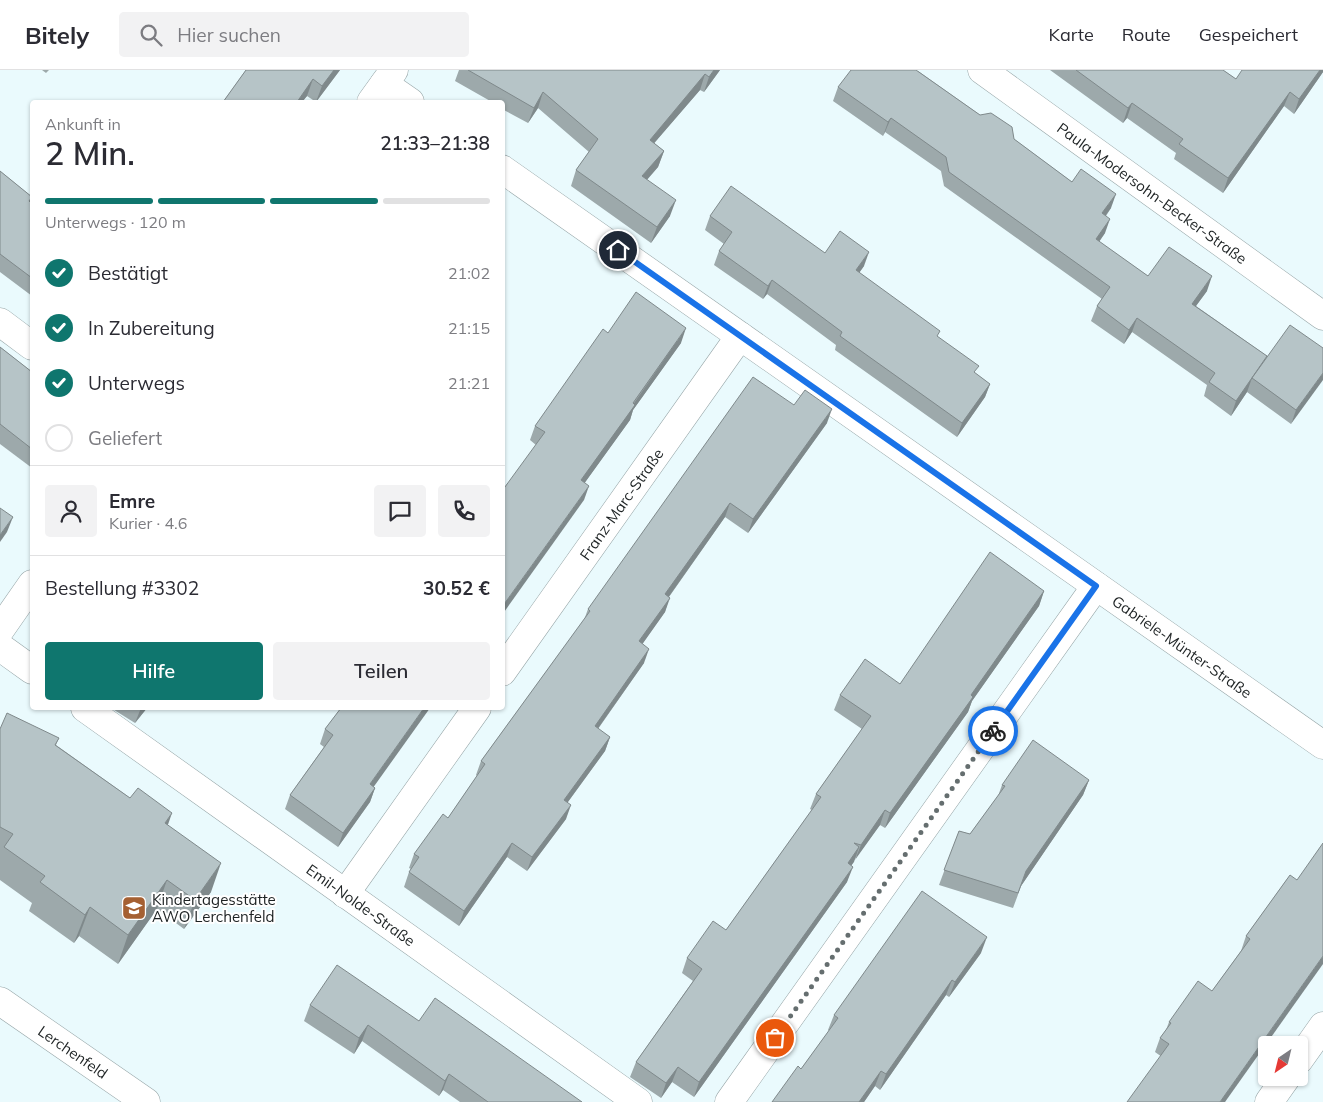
<!DOCTYPE html>
<html lang="de">
<meta charset="utf-8">
<style>
:root{--surface:#fff;--page:#f2f2f3;--text:#2b2b33;--muted:#7c7c81;--line:#e1e1e2;--accent:#0f766e}
body{margin:0;font-family:Mulish,sans-serif;background:var(--page);color:var(--text);height:100vh;display:flex;flex-direction:column;font-size:19px;white-space:nowrap}
*{box-sizing:border-box;margin:0}
p{font-size:16px;color:var(--muted)}
.icon{flex:none;width:28px;height:28px;fill:none;stroke:currentColor;stroke-width:2;stroke-linecap:round;stroke-linejoin:round}
.map{position:relative;flex:1;overflow:hidden}
.sheet{position:absolute;left:30px;top:30px;width:475px;height:610px;display:flex;flex-direction:column;background:var(--surface);border-radius:5px;box-shadow:0 1px 4px #0004}
.sheet>*{flex:none}
.needle{width:32px;rotate:215deg}
.tools{position:absolute;left:1258px;top:966px;display:grid;gap:10px}
.tools a{display:grid;place-items:center;width:50px;height:50px;border-radius:5px;background:var(--surface);box-shadow:0 1px 4px #0004;font-size:25px}
.pin{position:absolute;display:grid;place-items:center;width:42px;height:42px;color:#fff;margin:-21px;border:2px solid #fff;border-radius:50%;box-shadow:0 1px 5px #0007}
.courier{position:absolute;display:grid;place-items:center;width:50px;height:50px;margin:-25px;border:4px solid #1a73e8;border-radius:50%;background:#fff;color:#222;box-shadow:0 1px 6px #0007}
.summary em{font-style:normal;font-weight:600}
.summary div{display:flex;flex-direction:column-reverse}
.summary{display:flex;align-items:center;justify-content:space-between;height:85px;padding:0 15px}
h1{font-size:32px;font-weight:600;line-height:38px}
.bar{display:grid;grid-template-columns:repeat(4,1fr);gap:8px 5px;align-content:center;height:60px;padding:0 15px}
.bar i{height:6px;border-radius:4px;background:var(--line)}
.bar .current{background:var(--accent)}
.bar p{grid-column:span 4}
.line{display:flex;align-items:center;gap:12px;padding:0 15px;border-top:1px solid var(--line)}
.line div{flex:1}
.round{display:grid;place-items:center;flex:none;width:52px;height:52px;border-radius:5px;background:var(--page)}
ol{padding:0 15px;list-style:none}
li{display:flex;align-items:center;gap:15px;height:55px}
li p{margin-inline-start:auto}
li .icon{padding:5px;border-radius:50%;background:var(--accent);color:#fff;stroke-width:4}
li:last-child{color:var(--muted)}
li i{width:28px;height:28px;border:2px solid var(--line);border-radius:50%}
.button{display:flex;gap:10px;margin-top:auto;padding:10px 15px}
.button a{flex:1;height:58px;border-radius:5px;background:var(--accent);color:#fff;font-size:20px;font-weight:600;line-height:58px;text-align:center}
.button a+a{background:var(--page);color:var(--text)}
header{display:flex;align-items:center;gap:30px;box-sizing:border-box;height:70px;padding:0 25px;background:var(--surface);border-bottom:1px solid var(--line)}
header strong{font-size:24px}
nav{display:flex;gap:28px;margin-inline-start:auto;font-size:18px}
.search{width:350px;height:45px;background:var(--page);display:flex;align-items:center;gap:12px;box-sizing:border-box;padding:0 18px;border-radius:5px;color:var(--muted);font-size:19px}
.map>svg:first-child{display:block}
.lines{fill:none;stroke-linecap:round;stroke-linejoin:round}
.minor-casing{stroke:#96a5a7;stroke-width:29}
.tertiary-casing{stroke:#96a5a7;stroke-width:29}
.minor{stroke:#fff;stroke-width:28}
.tertiary{stroke:#fff;stroke-width:28}
.wall{fill:#9da9ab}
.shaded-wall{fill:#7f898b}
.building{fill:#b6c4c7;stroke:#7f898b}
.done{stroke:#656e6f;stroke-width:5;stroke-dasharray:0 9}
.route{stroke:#1a73e8;stroke-width:6}
.labels{text-anchor:middle;dominant-baseline:central;stroke-width:4;stroke-linejoin:round;paint-order:stroke}
.street-label{font-size:15px;fill:#1d2223;stroke:#fff}
.poi-label{font-size:15px;fill:#1d2223;stroke:#fff;text-anchor:start}
</style>
<header>
<strong>Bitely</strong>
<div class="search"><svg class="icon" aria-label="search" viewBox="0 0 24 24"><circle cx="10" cy="10" r="6"/><path d="M15 15l6 6"/></svg>Hier suchen</div>
<nav><a>Karte</a><a>Route</a><a>Gespeichert</a></nav>
</header>
<div class="map">
<svg width="1323" height="1032" viewBox="0 0 1323 1032">
<rect width="100%" height="100%" fill="#eafafd"/>
<g class="lines">
<defs>
<g id="minor">
<path id="s1" d="M982,0L1323,246"/>
<path d="M384,14L410,32"/>
<path d="M371,32L394,0"/>
<path id="s2" d="M502,99L1323,675"/>
<path d="M0,252L32,276"/>
<path d="M0,560L32,514"/>
<path d="M0,577L32,600"/>
<path id="s3" d="M502,602L740,266"/>
<path id="s4" d="M85,638L638,1032"/>
<path d="M345,824L477,638"/>
<path d="M1299,990L1323,956"/>
<path d="M729,1032L1096,516"/>
<path d="M1269,1032L1286,1008"/>
</g>
<g id="tertiary">
<path id="s5" d="M0,931L146,1032"/>
</g>
</defs>
<use href="#minor" class="minor-casing"/>
<use href="#tertiary" class="tertiary-casing"/>
<use href="#minor" class="minor"/>
<use href="#tertiary" class="tertiary"/>
</g>
<g class="wall">
<path d="M42,0H49L46,3Z"/>
<path d="M246,0H340L316,32L307,26L302,32H223Z"/>
<path d="M459,0H720L704,22L700,20L654,73L664,81L658,97L647,110L670,146L651,173L571,116L576,100L589,82L538,38L528,53L502,39V32H492L455,11Z"/>
<path d="M1050,0H1223L1236,9L1323,0V2L1294,44L1284,36L1223,123L1174,89L1176,83L1127,48L1123,53Z"/>
<path d="M918,1L1014,69L1072,112L1111,138L1106,146L1105,163L1099,172L1148,206L1207,221L1196,236L1267,286L1323,278L1291,354L1247,322L1231,346L1204,326L1207,315L1132,262L1124,274L1091,251L1097,236L1102,229L944,116L941,101L885,62L883,66L833,31L838,17Z"/>
<path d="M0,101L32,127L31,132L32,134V226L0,202Z"/>
<path d="M710,146L864,196L859,203L938,267L976,304L990,314L985,327L957,367L835,280L836,275L767,224L763,229L714,195L719,181L724,174L705,160Z"/>
<path d="M608,263L681,273L633,340L630,350L585,412L584,430L536,375L530,370L535,356Z"/>
<path d="M0,277L32,302V398L0,374Z"/>
<path d="M794,335L827,353L748,463L725,447L669,527L665,542L642,574L644,593L598,659L610,667L605,681L568,732L566,749L527,801L507,787L459,856L404,817L409,802L411,799L409,798L414,784L448,748L477,706L476,705L481,691L584,550L588,539Z"/>
<path d="M1044,521L1039,536L972,631L968,642L885,758L880,755L854,790L851,796L847,812L694,1027L672,1012L661,1028L630,1007L636,992L693,911L682,903L687,888L726,860L812,740L810,739L816,724L862,659L834,640L840,625L900,614Z"/>
<path d="M111,638H147L135,653Z"/>
<path d="M341,638L373,716L375,718L370,732L338,777L285,739L290,725L324,677L320,674L325,659Z"/>
<path d="M0,659L59,668L56,675L168,755L211,822L184,859L157,839L118,894L79,866L74,873L29,841L32,833L0,810Z"/>
<path d="M1089,710L1083,725L1021,816L1013,838L939,815L959,761L970,764L998,726L1002,715Z"/>
<path d="M1290,805L1225,1032L1155,982L1160,968L1166,960L1169,952L1212,921L1241,881L1246,866Z"/>
<path d="M981,883L949,927L946,925L880,1020L875,1016L864,1032H772L801,999L829,961L828,960L834,945Z"/>
<path d="M310,935L419,951L582,1032H460L443,1020L439,1026L362,971L354,984L304,951Z"/>
</g>
<g class="shaded-wall">
<path d="M334,0H340L316,32L322,16Z"/>
<path d="M714,0H720L704,22L709,7Z"/>
<path d="M1320,0H1323V2L1294,44L1299,29Z"/>
<path d="M705,4L700,20L644,85L650,70Z"/>
<path d="M313,9L307,26L302,32H297Z"/>
<path d="M543,22L538,38L528,53L534,38Z"/>
<path d="M1290,22L1284,36L1223,123L1228,108Z"/>
<path d="M1132,33L1127,48L1123,53L1128,38Z"/>
<path d="M891,48L885,62L883,66L888,52Z"/>
<path d="M664,81L658,97L636,122L642,106Z"/>
<path d="M1116,124L1111,138L1097,157L1102,143Z"/>
<path d="M676,130L670,146L651,173L657,157Z"/>
<path d="M1110,149L1105,163L1091,183L1096,169Z"/>
<path d="M869,182L864,196L851,214L856,200Z"/>
<path d="M1212,206L1207,221L1187,248L1192,234Z"/>
<path d="M772,210L767,224L763,229L768,216Z"/>
<path d="M1137,248L1132,262L1124,274L1129,260Z"/>
<path d="M686,258L681,273L633,340L630,350L576,425L581,410Z"/>
<path d="M1267,286L1252,308L1247,322L1231,346L1236,331Z"/>
<path d="M1323,303V310L1291,354L1296,340Z"/>
<path d="M990,314L985,327L957,367L962,353Z"/>
<path d="M832,339L827,353L748,463L753,449Z"/>
<path d="M589,416L584,430L502,545V537Z"/>
<path d="M730,433L725,447L660,539L665,524Z"/>
<path d="M13,447L7,462L0,472V465Z"/>
<path d="M1044,521L1039,536L972,631L968,642L885,758L890,743L971,625Z"/>
<path d="M670,528L665,542L634,586L639,571Z"/>
<path d="M649,579L644,593L589,671L595,656Z"/>
<path d="M141,638H147L135,653Z"/>
<path d="M424,638H430L365,729L370,714Z"/>
<path d="M610,667L605,681L559,744L564,730Z"/>
<path d="M1089,710L1083,725L1021,816L1013,838L1026,801Z"/>
<path d="M375,718L370,732L338,777L343,763Z"/>
<path d="M571,735L566,749L527,801L532,787Z"/>
<path d="M885,740L880,755L855,790L861,775Z"/>
<path d="M172,743L162,772L165,753Z"/>
<path d="M512,773L507,787L459,856L464,841Z"/>
<path d="M859,777L854,792L842,808L848,793Z"/>
<path d="M221,793L211,822L184,859L195,830Z"/>
<path d="M853,797L847,812L694,1027L699,1012Z"/>
<path d="M167,810L157,839L118,894L128,865Z"/>
<path d="M90,837L79,866L74,873L85,845Z"/>
<path d="M987,867L981,883L949,927L955,912Z"/>
<path d="M1323,886V894L1225,1032H1220Z"/>
<path d="M952,910L946,925L880,1020L886,1004Z"/>
<path d="M368,955L362,971L354,984L359,968Z"/>
<path d="M678,997L672,1012L661,1028L666,1013Z"/>
<path d="M881,1001L875,1016L864,1032H859Z"/>
<path d="M449,1004L443,1020L439,1026L445,1011Z"/>
</g>
<g class="building">
<path d="M246,0H334L322,16L313,9L297,32H223Z"/>
<path d="M468,0H714L709,7L705,4L650,70L664,81L642,106L676,130L657,157L576,100L598,69L543,22L534,38Z"/>
<path d="M851,0H916L980,45L991,43L1012,57L1014,69L1072,112L1081,99L1116,124L1102,143L1110,149L1096,169L1148,206L1169,177L1181,185L1212,206L1192,234L1267,286L1236,331L1209,312L1215,303L1137,248L1129,260L1097,236L1110,217L949,102L946,87L891,48L888,52L838,17Z"/>
<path d="M1076,0H1223L1236,9L1242,0H1320L1299,29L1290,22L1228,108L1179,74L1183,69L1132,33L1128,38Z"/>
<path d="M0,101L32,127L29,131L32,134V208L0,184Z"/>
<path d="M731,116L825,183L840,161L869,182L856,200L940,261L937,266L979,296L974,302L990,314L962,353L840,266L842,262L772,210L768,216L719,181L732,162L710,146Z"/>
<path d="M636,222L686,258L633,333L635,335L581,410L589,416L502,537V421L545,362L535,356L603,259L608,263Z"/>
<path d="M1290,255L1323,278V303L1296,340L1252,308Z"/>
<path d="M0,277L32,302V379L0,354Z"/>
<path d="M753,307L794,335L805,320L832,339L753,449L730,433L665,524L670,528L639,571L649,579L595,656L610,667L564,730L571,735L532,787L512,773L464,841L409,802L419,787L414,784L443,744L448,748L485,694L481,691L590,541L588,539Z"/>
<path d="M0,438L13,447L0,465Z"/>
<path d="M990,482L1044,521L971,625L973,627L890,743L885,740L861,775L854,773L859,777L848,793L853,797L699,1012L678,997L666,1013L636,992L702,899L687,888L713,851L726,860L821,727L816,724L871,646L840,625L865,589L900,614Z"/>
<path d="M341,638H424L370,714L375,718L343,763L290,725L333,665L325,659Z"/>
<path d="M7,643L59,668L55,675L130,728L138,718L172,743L165,753L221,793L195,830L167,810L128,865L90,837L85,845L40,812L45,806L4,777L13,764L0,757V659Z"/>
<path d="M1033,670L1089,710L1026,801L1018,823L944,800L959,761L970,764L1005,716L1002,715Z"/>
<path d="M1323,773V886L1220,1032H1127L1169,974L1160,968L1171,953L1169,952L1198,911L1212,921L1250,869L1246,866L1290,805L1297,810Z"/>
<path d="M922,821L987,867L955,912L952,910L886,1004L881,1001L859,1032H772L798,996L801,999L838,948L834,945Z"/>
<path d="M337,895L419,951L435,928L582,1032H488L449,1004L445,1011L368,955L359,968L310,935Z"/>
</g>
<g class="lines">
<path class="done" d="M775,968L993,661"/>
<path class="route" d="M618,180L1096,516L993,661"/>
</g>
<defs>
<symbol id="school-square" viewBox="-11 -11 22 22"><rect x="-9" y="-9" width="18" height="18" rx="4" fill="#a56032" stroke="#fff"/><path d="M0-5L7-2L0 1L-7-2ZM-4 1L0 2.5L4 1V4Q0 6-4 4Z" fill="#fff"/></symbol>
</defs>
<g fill-rule="evenodd">
<use href="#school-square" x="120" y="824" width="28" height="28"/>
</g>
<g class="labels">
<g class="street-label">
<text stroke="none"><textPath href="#s1" startOffset="210">Paula-Modersohn-Becker-Straße</textPath></text>
<text stroke="none"><textPath href="#s3" startOffset="206">Franz-Marc-Straße</textPath></text>
<text stroke="none"><textPath href="#s2" startOffset="831">Gabriele-Münter-Straße</textPath></text>
<text stroke="none"><textPath href="#s4" startOffset="339">Emil-Nolde-Straße</textPath></text>
<text stroke="none"><textPath href="#s5" startOffset="89">Lerchenfeld</textPath></text>
</g>
<g class="poi-label">
<text x="152" y="829">Kindertagesstätte<tspan x="152" dy="17">AWO Lerchenfeld</tspan></text>
</g>
</g>
</svg>
<div class="tools">
<a><svg class="needle" viewBox="-14 -14 28 28"><path d="M0-13l5 13h-10z" fill="#e53935"/><path d="M0 13l5-13h-10z" fill="#7c7c81"/></svg></a>
</div>
<div class="pin" style="left:775px;top:968px;background:#ea580c"><svg class="icon" aria-label="bag" viewBox="0 0 24 24"><path d="M5 8h14l-1 12H6zM9 8a3 3 0 0 1 6 0"/></svg></div>
<div class="pin" style="left:618px;top:180px;background:#1f2937"><svg class="icon" aria-label="home" viewBox="0 0 24 24"><path d="M3 11l9-7 9 7M6 9v11h12V9"/></svg></div>
<div class="courier" style="left:993px;top:661px"><svg class="icon" aria-label="bike" viewBox="0 0 24 24"><circle cx="6" cy="16" r="4"/><circle cx="18" cy="16" r="4"/><path d="M6 16l4-8h5l3 8M10 8l3 8H6M13 5h3"/></svg></div>
<section class="sheet">
<div class="summary"><div><h1>2 Min.</h1><p>Ankunft in</p></div><em>21:33–21:38</em></div>
<div class="bar"><i class="current"></i><i class="current"></i><i class="current"></i><i></i><p>Unterwegs · 120 m</p></div>
<ol>
<li><svg class="icon" aria-label="check" viewBox="0 0 24 24"><path d="M5 12l5 5 9-10"/></svg>Bestätigt<p>21:02</p></li>
<li><svg class="icon" aria-label="check" viewBox="0 0 24 24"><path d="M5 12l5 5 9-10"/></svg>In Zubereitung<p>21:15</p></li>
<li><svg class="icon" aria-label="check" viewBox="0 0 24 24"><path d="M5 12l5 5 9-10"/></svg>Unterwegs<p>21:21</p></li>
<li><i></i>Geliefert</li>
</ol>
<div class="line" style="height:90px"><a class="round"><svg class="icon" aria-label="person" viewBox="0 0 24 24"><circle cx="12" cy="8" r="4"/><path d="M4 21q1-7 8-7t8 7"/></svg></a><div><b>Emre</b><p>Kurier · 4.6</p></div><a class="round"><svg class="icon" aria-label="chat" viewBox="0 0 24 24"><path d="M4 5h16v11H9l-5 4z"/></svg></a><a class="round"><svg class="icon" aria-label="phone" viewBox="0 0 24 24"><path d="M5 4h4l2 5-3 2q2 4 5 5l2-3 5 2v4C11 20 4 13 5 4z"/></svg></a></div>
<div class="line" style="height:65px"><div>Bestellung #3302</div><b>30.52 €</b></div>
<div class="button"><a>Hilfe</a><a>Teilen</a></div>
</section>
</div>
